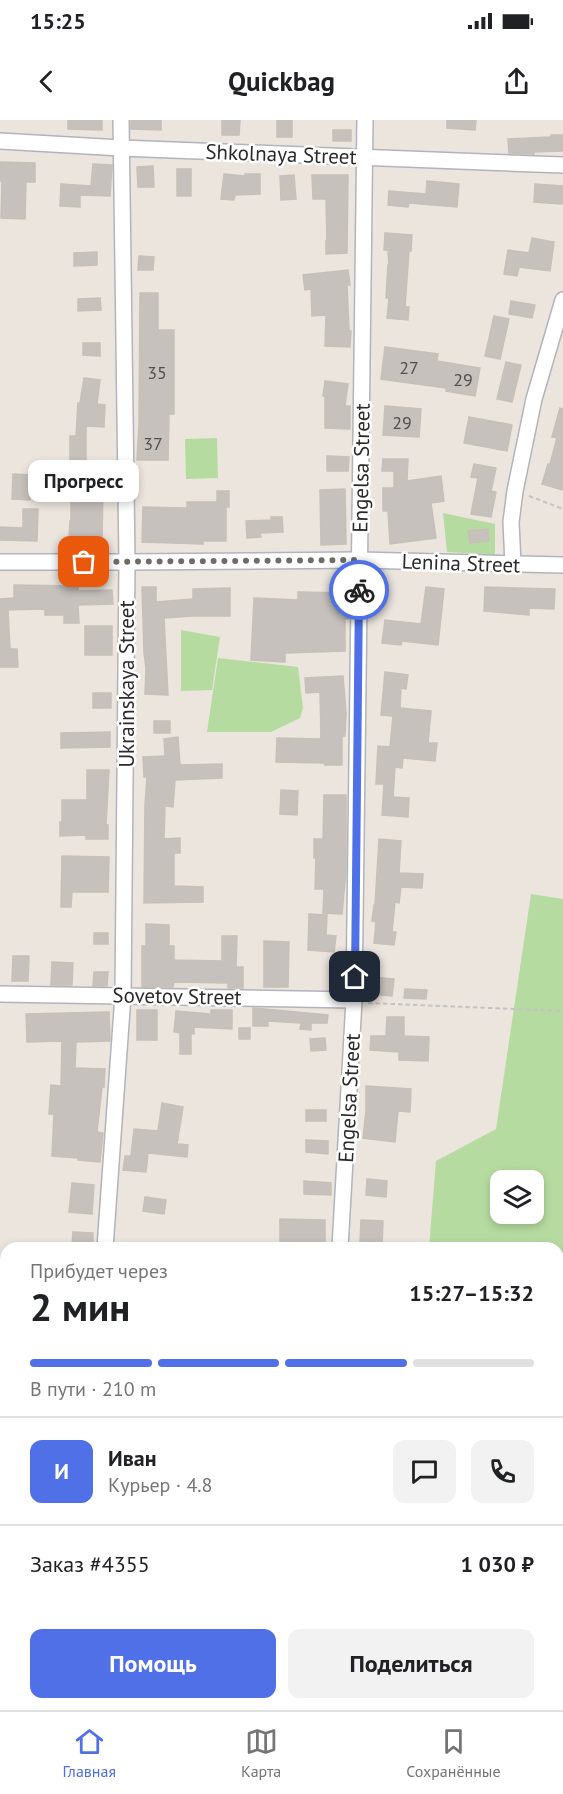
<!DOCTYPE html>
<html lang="ru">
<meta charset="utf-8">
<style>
:root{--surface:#fff;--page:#f2f2f2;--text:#202124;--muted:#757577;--line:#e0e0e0;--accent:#4f70e6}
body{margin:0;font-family:"PT Sans",sans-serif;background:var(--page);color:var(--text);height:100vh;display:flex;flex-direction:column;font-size:22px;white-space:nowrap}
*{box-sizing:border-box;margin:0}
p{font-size:20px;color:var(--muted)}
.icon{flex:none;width:33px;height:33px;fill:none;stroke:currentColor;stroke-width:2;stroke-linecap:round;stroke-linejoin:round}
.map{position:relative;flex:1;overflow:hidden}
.panel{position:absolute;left:0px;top:1122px;width:564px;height:468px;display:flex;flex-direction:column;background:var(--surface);border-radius:18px 18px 0 0;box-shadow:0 3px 9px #0003}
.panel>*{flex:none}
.tools{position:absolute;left:490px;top:1050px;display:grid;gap:12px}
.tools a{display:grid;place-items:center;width:54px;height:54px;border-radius:12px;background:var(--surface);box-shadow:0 3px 9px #0003;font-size:30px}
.pin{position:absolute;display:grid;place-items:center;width:51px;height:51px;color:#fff;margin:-26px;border-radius:12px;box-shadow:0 3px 9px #0006}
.courier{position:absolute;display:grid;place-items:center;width:60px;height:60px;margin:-30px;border:4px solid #4f70e6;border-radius:50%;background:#fff;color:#222;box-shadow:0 2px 8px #0007}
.bubble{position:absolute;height:42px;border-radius:12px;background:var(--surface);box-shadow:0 3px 9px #0003;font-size:20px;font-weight:800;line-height:42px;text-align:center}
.headline em{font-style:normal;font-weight:800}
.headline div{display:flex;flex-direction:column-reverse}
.headline{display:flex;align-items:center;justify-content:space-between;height:102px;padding:0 30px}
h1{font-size:39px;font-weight:800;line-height:45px}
.bar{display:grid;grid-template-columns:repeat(4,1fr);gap:9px 6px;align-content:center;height:72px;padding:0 30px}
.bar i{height:8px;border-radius:4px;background:var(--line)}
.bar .current{background:var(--accent)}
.bar p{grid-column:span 4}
.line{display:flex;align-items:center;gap:15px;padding:0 30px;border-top:2px solid var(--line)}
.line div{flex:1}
.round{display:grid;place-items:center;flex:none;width:63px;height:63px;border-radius:12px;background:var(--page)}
.primary-button{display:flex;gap:12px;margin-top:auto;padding:12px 30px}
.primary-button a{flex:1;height:69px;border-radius:12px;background:var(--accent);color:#fff;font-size:24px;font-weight:800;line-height:69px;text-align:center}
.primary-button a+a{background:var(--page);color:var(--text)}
.status{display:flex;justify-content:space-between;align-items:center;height:42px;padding:0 30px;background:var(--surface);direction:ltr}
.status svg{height:16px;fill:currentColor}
header{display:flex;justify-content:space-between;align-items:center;height:78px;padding:0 30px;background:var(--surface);font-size:27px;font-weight:800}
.tab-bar{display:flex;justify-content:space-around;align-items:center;height:84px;border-top:2px solid var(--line);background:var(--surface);font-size:16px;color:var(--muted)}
.tab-bar a{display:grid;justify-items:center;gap:3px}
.tab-bar .current{color:var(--accent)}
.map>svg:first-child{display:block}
.green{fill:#b6dba0;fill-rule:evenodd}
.building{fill:#c6c1bd;stroke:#c6c0b7;stroke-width:1.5}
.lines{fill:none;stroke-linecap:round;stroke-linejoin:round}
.minor-casing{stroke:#b1b4bc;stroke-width:18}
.path{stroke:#c3c3c3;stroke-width:2;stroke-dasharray:4.5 3;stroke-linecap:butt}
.minor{stroke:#fff;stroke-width:15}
.done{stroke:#6e6b69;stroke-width:6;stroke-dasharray:0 10.8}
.route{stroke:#4f70e6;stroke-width:8}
.labels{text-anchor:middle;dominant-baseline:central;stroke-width:5;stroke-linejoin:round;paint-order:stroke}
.number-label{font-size:18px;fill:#51504f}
.street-label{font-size:21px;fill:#2a2a2a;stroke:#fff}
</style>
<div class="status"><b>15:25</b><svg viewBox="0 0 49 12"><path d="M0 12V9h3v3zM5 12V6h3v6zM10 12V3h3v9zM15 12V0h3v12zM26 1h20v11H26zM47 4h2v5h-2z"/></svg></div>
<header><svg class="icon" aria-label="back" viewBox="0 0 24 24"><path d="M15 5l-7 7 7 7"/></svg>Quickbag<svg class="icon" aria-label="share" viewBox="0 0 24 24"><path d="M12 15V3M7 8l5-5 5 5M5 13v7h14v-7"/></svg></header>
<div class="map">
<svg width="563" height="1590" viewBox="0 0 563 1590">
<rect width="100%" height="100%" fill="#ebe5de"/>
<g class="green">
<path d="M217,318L218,358L186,359L185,319Z"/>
<path d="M443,393L495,404V435L447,432Z"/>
<path d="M181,510L220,517L212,570L181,571Z"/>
<path d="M218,538L298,547L303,588L300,598L271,612H207Z"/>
<path d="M531,774L563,779V1257H558V1128H429L436,1041L496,1009ZM501,1060H534V1094H501Z"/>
<path d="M558,1284H563V1590H490L489,1584H558Z"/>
</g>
<g class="building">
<path d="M68,0H102V10L68,9Z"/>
<path d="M131,0H161V10L131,9Z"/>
<path d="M222,0H240L239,15H222Z"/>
<rect x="277" y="0" width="15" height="17"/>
<path d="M447,0H476L475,10L447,8Z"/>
<rect x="333" y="10" width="18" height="11"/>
<path d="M551,15H563V31L534,32V34H532L509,33L508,19L551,17Z"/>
<path d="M0,42L35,43V62H26L25,99L1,98L2,61H0Z"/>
<path d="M93,44L112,45L110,76L80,75V87L60,86L61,64L91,66Z"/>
<path d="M153,46L154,67H138L137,47Z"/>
<rect x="177" y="49" width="14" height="27"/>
<path d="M224,54L245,56V54H260V74L235,75L234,80L221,79Z"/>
<path d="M294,55L296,79L281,80L280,56Z"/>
<path d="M312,55H348L347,133L326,134V121H327L326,79H313Z"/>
<path d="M427,61L459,64L457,87L409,83L408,87L388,85L389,71L426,74Z"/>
<path d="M535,64L563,66V84L534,82Z"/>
<path d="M385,113L412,115L411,131H409L405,187H409L408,200L387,198L389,178H386L388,145H389L388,130H384Z"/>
<path d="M532,118L554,122L550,151L519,147L517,156L504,154L508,130L529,133Z"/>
<path d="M97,132V145L74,146V133Z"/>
<path d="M139,136L154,137L153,150H138Z"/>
<path d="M348,150L350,165H347L349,211H351L350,227L325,226L326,195L312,196L311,169L305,170L303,155Z"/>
<path d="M140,173H158V210H174V294H169L168,340H137L139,305Z"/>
<path d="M100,178L101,190L78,191V179Z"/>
<path d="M511,181L535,185L532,198L509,194Z"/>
<path d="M494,196L509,199L500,239L485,236Z"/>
<path d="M83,223H100V236L83,235Z"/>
<path d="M385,227L438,234L437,241L480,248L475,276L446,271V268L381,259Z"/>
<path d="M506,242L521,245L512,282L497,279Z"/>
<path d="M84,258L100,260L97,284L105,285L104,307L86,306V345H70V316H76L78,283H80Z"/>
<path d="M325,261L348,264L345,286H350V309L325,308V276H323Z"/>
<path d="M385,286L421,289L419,317L383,315Z"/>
<path d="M560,288L563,289V370L542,364L548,344H550L557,318L552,317Z"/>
<path d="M469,297L512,305L507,331L464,323Z"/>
<path d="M327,336L349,337L348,351H327Z"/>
<path d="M383,339H408L407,361L441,356L444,381L431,383L436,418L390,424L388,391H383V368H394V351H382Z"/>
<path d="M474,344L496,348L491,371L496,372L491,397L471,394L478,358L471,357Z"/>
<path d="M13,354L31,355L30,380L12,379Z"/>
<path d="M71,368H103L102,419L69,418L70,401H71Z"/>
<path d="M345,369L346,424L321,425L320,370Z"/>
<path d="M217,371H229V387H226V421H203V424L142,422L143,387L187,388V382H217Z"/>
<path d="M23,389H38L37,421L0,420V407L23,408Z"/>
<path d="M271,397H282L283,412L260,413L261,417L247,418L246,401L271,400Z"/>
<path d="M488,409L489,421L470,423L468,411Z"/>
<path d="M14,465L78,466V471L112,470L113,484L78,485L79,503H64V495H45V489L0,490V479L14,478Z"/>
<path d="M142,467H156V482L193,479V469L230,468V496H193L164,498L168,575L145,574L146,548L144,532Z"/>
<path d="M426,467L444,469L438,525L402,521L401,525L382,523L385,500L421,504Z"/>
<path d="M485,467L555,469L554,489L529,488V495L484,491Z"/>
<path d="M298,472L348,473V499H345V531L285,533V542L251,540L254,478L298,480Z"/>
<path d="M8,490L10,529H17L18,547H0V491Z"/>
<rect x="85" y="506" width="27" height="29"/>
<path d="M385,552L408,555L406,569L401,568L400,588L431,591L428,623H437L435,641L403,638L402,648L395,647L393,677L409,678L408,697L382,695L384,664H376L378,626L390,627L393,596L381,595Z"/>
<path d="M343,556L346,593L345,616H342V645H325L324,643L276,642L277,618L321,619L320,572L306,573L305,558Z"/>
<rect x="93" y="573" width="18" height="15"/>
<rect x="154" y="601" width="16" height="12"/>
<path d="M110,612V627L61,628V613Z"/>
<path d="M178,617L180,645L222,644V658L175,660L173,687L165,686L164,719L180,718V733H174V766L203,767V782L144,783L145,685L147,657H144L143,637L165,636L164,619Z"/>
<path d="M87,650H109L106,705H108V719H86V715L60,716V702H62V680H87Z"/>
<path d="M281,670L298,671L297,695L280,694Z"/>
<path d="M324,675H346V751L342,794L323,793L324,769H315L316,738H314V719H323Z"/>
<path d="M379,719L401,721L399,753L423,754L422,768L401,767L399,783L395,782L392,812H396L394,825L374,823L376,802L372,801L374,785H375Z"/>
<path d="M62,736L109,737L108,772H72L71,787H61Z"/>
<path d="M309,794L327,795L326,815L336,816L334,832L308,830Z"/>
<path d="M146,804L169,805V826H174V840L222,841V816H237L236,847H243V868H228V863L174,862L173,867H142V826H146Z"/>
<rect x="94" y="813" width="14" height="11"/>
<path d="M264,821L289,822L288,867H264Z"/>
<path d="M13,836H29L28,861H12Z"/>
<path d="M52,842L73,843L72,865H51Z"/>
<path d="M94,852H108L107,866H93Z"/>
<path d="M369,857L394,859L392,876L368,874Z"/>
<path d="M405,869L427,870L426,879L404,878Z"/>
<path d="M253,888L328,895L327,903H311V910L300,909L301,903L268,901V906H253Z"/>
<rect x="137" y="890" width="20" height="30"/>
<path d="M211,890H232V909L194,907V914L191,913V934H180V913L174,912L176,891L211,894Z"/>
<path d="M109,892L110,921L76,922L75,948L105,949L104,967H102L97,1012L103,1013L100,1042L78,1040V1038L52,1036L54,994H49L51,965L61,966L62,921L27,922L26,894Z"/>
<path d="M387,897H404V916L429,917L428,941L399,940V932L370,930L371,916H386Z"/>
<rect x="239" y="908" width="11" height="11"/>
<path d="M325,918L326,930L311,931L310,919Z"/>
<path d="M366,966L411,969L410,992L398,991L395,1022L363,1018L366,990Z"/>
<path d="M162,983L183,987L177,1024L188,1025L187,1037L148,1033L146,1052L123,1050L125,1036H131L134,1009L158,1011Z"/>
<rect x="306" y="990" width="20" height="11"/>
<path d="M306,1020L328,1021V1034L306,1032Z"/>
<path d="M367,1059L387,1061L386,1077L366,1075Z"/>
<path d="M304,1061L331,1063V1075L304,1074Z"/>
<path d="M72,1063L94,1065L92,1094L69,1092Z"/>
<path d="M145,1077L166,1080L164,1094L143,1091Z"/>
<path d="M280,1099L325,1100V1125L280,1124Z"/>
<path d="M361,1100L383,1101L382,1124L360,1123Z"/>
<path d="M73,1112L93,1113V1127L72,1126Z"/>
</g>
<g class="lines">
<defs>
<g id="minor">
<path d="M0,21L121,28L563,45"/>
<path d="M0,442H127L360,440L563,445"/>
<path d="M513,444L511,402L515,371L534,279L563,180"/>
<path d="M0,874L354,880"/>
<path d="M105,1128L123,875L127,442L121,0"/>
<path d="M340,1128L354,880L365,0"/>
<path d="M0,1249H6"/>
<path d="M558,1267L563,1268"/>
<path d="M329,1590L330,1584"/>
</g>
</defs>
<use href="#minor" class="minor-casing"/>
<g class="path">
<path d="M529,376L563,389"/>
<path d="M368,883L563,891"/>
</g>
<use href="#minor" class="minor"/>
</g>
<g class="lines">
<path class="done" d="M84,442L360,440L359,470"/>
<path class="route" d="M355,857L359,470"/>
</g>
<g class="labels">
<g class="number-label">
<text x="409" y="247">27</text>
<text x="157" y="252">35</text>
<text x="463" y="259">29</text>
<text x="402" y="302">29</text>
<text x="153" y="323">37</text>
</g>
<g class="street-label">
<text transform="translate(281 34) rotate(2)">Shkolnaya Street</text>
<text transform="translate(361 348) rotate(-89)">Engelsa Street</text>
<text transform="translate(461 443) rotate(2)">Lenina Street</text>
<text transform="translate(126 564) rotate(-90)">Ukrainskaya Street</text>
<text transform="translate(177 876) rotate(1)">Sovetov Street</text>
<text transform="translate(349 978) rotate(-87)">Engelsa Street</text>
</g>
</g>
</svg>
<div class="tools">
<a><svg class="icon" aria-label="layers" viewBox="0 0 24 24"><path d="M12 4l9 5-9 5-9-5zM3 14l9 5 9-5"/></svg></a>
</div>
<div class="pin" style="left:84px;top:442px;background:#ea580c"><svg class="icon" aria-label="bag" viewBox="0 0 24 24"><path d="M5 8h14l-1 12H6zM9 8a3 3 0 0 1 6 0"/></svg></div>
<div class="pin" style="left:355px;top:857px;background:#1f2937"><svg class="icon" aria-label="home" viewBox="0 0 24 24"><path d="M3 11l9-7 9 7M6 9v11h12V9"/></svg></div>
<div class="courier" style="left:359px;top:470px"><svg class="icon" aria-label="bike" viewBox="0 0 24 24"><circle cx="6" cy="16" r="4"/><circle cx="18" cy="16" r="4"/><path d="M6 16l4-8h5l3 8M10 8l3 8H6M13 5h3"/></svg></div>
<div class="bubble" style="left:28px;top:340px;width:111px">Прогресс</div>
<section class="panel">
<div class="headline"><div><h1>2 мин</h1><p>Прибудет через</p></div><em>15:27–15:32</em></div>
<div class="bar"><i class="current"></i><i class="current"></i><i class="current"></i><i></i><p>В пути · 210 m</p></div>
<div class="line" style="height:108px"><b class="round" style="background:var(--accent);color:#fff">И</b><div><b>Иван</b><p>Курьер · 4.8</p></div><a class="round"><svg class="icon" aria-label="chat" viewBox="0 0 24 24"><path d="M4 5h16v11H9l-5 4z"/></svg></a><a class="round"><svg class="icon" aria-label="phone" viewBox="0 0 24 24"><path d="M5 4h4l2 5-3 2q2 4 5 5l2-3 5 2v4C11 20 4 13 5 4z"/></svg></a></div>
<div class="line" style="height:78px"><div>Заказ #4355</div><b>1 030 ₽</b></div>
<div class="primary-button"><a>Помощь</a><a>Поделиться</a></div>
</section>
</div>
<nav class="tab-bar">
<a class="current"><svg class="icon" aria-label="home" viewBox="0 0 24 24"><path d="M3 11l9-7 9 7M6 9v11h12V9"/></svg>Главная</a>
<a><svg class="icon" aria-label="map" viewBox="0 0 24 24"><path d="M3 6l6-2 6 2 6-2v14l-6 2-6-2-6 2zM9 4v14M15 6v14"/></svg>Карта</a>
<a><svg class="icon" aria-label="saved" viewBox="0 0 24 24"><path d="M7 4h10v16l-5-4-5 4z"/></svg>Сохранённые</a>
</nav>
